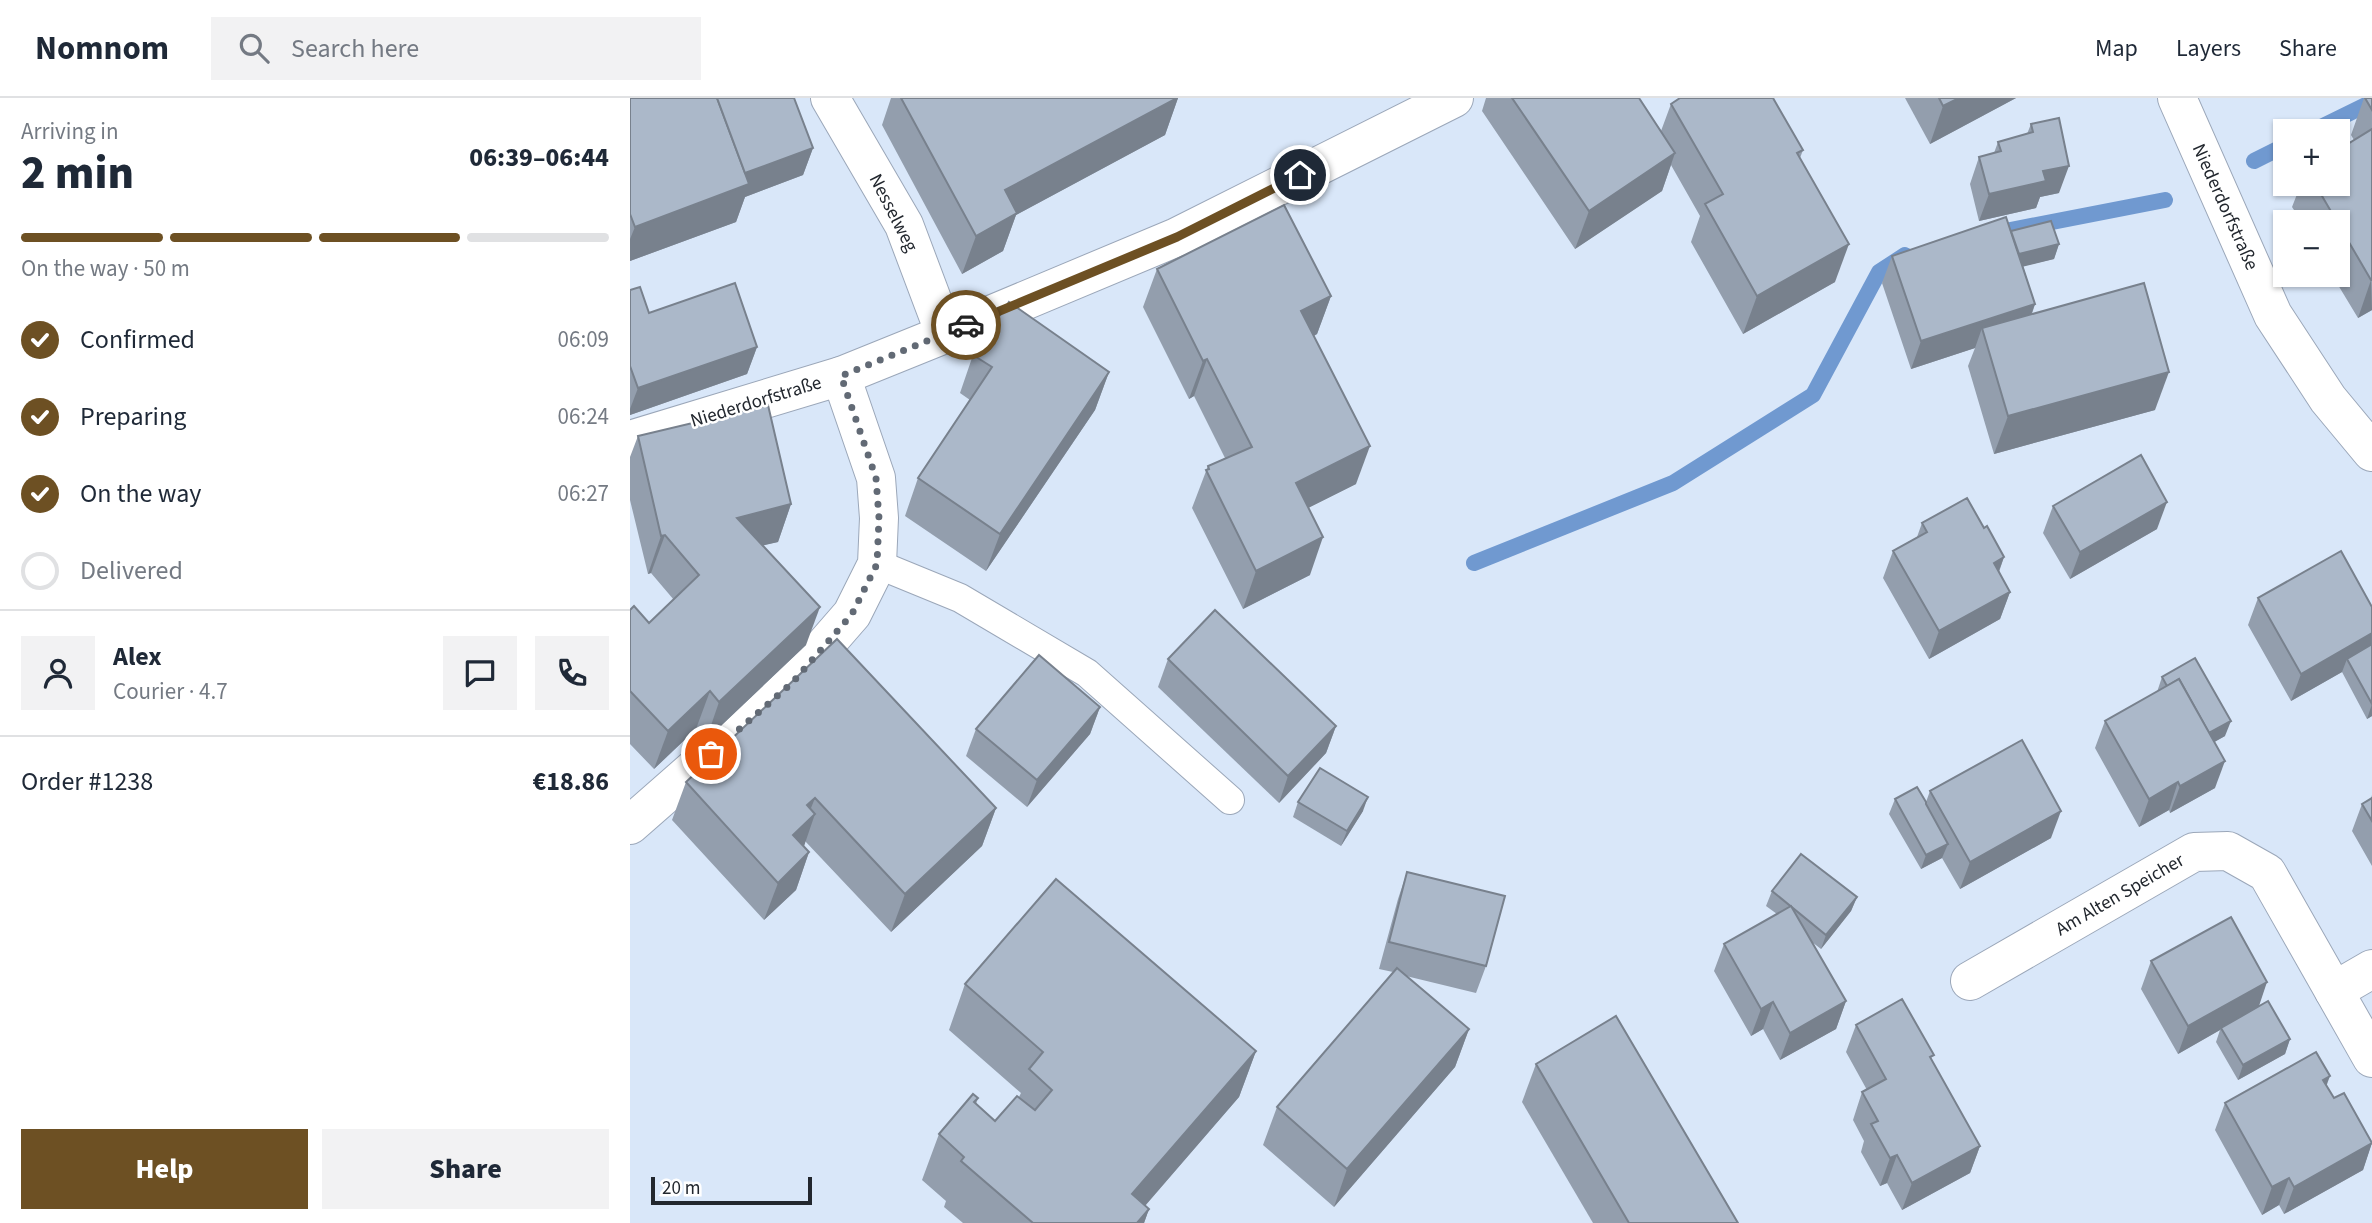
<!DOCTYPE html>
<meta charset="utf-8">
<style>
:root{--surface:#fff;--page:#f2f2f3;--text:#1f2937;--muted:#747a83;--line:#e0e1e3;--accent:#6d5023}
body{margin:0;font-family:"Source Sans 3",sans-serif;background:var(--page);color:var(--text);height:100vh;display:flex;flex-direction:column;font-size:26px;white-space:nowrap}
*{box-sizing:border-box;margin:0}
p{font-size:23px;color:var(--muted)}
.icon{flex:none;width:38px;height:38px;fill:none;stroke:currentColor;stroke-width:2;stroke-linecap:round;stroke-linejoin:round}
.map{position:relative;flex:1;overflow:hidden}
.sheet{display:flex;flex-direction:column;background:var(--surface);width:630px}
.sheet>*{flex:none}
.buttons{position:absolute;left:1643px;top:21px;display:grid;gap:14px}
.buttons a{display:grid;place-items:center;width:77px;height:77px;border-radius:0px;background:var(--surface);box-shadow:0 2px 5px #0004;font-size:35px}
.scale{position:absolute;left:21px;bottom:18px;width:161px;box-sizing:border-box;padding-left:7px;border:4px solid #22272e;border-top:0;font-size:19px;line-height:24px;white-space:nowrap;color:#22272e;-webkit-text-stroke:5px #fff;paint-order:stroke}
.pin{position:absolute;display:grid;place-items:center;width:60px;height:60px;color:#fff;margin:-30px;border:4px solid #fff;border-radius:50%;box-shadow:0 2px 7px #0007}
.courier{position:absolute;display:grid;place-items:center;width:70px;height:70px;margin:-35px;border:5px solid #6d5023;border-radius:50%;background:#fff;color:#222;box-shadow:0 2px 9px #0007}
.overview em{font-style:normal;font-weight:800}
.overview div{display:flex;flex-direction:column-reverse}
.overview{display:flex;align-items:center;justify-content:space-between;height:119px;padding:0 21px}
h1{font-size:46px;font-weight:800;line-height:52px}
.bar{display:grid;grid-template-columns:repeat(4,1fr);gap:10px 7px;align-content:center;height:84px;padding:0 21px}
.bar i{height:9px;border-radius:5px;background:var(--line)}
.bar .selected{background:var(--accent)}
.bar p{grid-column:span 4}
.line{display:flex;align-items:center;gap:18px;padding:0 21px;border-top:2px solid var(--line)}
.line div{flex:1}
.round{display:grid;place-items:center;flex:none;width:74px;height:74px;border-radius:0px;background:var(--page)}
ol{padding:0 21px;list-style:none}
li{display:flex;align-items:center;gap:21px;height:77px}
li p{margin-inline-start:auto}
li .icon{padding:7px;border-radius:50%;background:var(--accent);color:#fff;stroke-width:4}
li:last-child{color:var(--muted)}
li i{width:38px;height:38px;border:4px solid var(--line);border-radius:50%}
.action{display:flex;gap:14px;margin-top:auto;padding:14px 21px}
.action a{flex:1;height:80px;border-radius:0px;background:var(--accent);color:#fff;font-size:28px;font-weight:800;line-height:80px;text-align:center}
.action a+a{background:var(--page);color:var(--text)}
header{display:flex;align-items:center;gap:42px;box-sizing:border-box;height:98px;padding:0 35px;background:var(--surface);border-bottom:2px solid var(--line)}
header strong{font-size:33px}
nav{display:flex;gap:38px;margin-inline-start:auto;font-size:24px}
.search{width:490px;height:63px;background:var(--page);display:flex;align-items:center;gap:18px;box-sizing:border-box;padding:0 24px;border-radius:0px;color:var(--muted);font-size:26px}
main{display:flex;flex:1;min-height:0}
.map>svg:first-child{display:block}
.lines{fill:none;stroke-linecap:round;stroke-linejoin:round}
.stream{stroke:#7099d0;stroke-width:16}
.lane-casing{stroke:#9ba7b9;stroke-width:30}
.street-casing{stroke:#9ba7b9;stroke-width:40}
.secondary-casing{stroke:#9ba7b9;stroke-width:40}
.lane{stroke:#fff;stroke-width:28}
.street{stroke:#fff;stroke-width:38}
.secondary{stroke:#fff;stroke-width:38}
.wall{fill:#939ead}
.shaded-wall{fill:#78818d}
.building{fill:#abb8c9;stroke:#78818d;stroke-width:2}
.done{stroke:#626a75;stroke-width:7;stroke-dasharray:0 12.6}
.route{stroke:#6d5023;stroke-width:9}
.labels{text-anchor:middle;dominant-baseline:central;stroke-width:5;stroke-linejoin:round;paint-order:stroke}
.street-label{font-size:19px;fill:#22272e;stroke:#fff}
</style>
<header>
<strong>Nomnom</strong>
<div class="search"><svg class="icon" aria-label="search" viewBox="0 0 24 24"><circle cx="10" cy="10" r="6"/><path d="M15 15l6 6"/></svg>Search here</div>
<nav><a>Map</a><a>Layers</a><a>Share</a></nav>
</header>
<main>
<section class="sheet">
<div class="overview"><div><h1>2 min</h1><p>Arriving in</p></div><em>06:39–06:44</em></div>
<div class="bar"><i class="selected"></i><i class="selected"></i><i class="selected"></i><i></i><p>On the way · 50 m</p></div>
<ol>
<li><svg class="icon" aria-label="check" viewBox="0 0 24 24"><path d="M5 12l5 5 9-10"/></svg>Confirmed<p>06:09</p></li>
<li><svg class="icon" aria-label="check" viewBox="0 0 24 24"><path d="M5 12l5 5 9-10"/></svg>Preparing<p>06:24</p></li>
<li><svg class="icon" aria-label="check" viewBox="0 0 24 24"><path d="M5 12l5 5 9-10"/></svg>On the way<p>06:27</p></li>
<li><i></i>Delivered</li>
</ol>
<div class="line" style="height:126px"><a class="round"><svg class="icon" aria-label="person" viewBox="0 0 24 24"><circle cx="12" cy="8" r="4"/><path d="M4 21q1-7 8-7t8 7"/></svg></a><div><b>Alex</b><p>Courier · 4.7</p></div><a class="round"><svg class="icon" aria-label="chat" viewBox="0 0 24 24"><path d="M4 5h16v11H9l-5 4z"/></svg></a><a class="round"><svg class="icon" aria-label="phone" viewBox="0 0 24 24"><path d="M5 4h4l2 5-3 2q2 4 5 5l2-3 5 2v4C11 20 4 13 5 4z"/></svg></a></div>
<div class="line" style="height:91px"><div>Order #1238</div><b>€18.86</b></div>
<div class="action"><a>Help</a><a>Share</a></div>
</section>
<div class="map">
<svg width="1742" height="1125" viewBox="0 0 1742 1125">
<rect width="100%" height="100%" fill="#d9e7f9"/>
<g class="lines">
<g class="stream">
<path d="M1683,33L1742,4"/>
<path d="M1624,63L1656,47"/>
<path d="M1360,136L1535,102"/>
<path d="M844,465L1043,385L1183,297L1249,174L1275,157"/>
</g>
<defs>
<path id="lane" d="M247,466L330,500L457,575L600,702"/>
<g id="street">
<path d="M200,0L274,127L315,236"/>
<path d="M0,342L211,278L315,236L547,139L824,0"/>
<path d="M0,727L162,585L222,516L247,466L249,420L246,380L211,278"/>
<path d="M1340,883L1564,754L1598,753L1637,775L1742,960"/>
<path d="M1704,893L1742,871"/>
</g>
<path id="secondary" d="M1547,0L1643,217L1698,301L1742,354"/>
</defs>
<use href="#lane" class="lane-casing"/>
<use href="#street" class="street-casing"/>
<use href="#secondary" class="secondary-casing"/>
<use href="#lane" class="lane"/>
<use href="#street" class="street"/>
<use href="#secondary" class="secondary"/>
</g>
<g class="wall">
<path d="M0,0L183,50L173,77L115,99L106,124L0,163Z"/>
<path d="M261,0H548L535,37L386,117L373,153L332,176L252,27Z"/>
<path d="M856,0H1009L1031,33L1041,6L1173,52L1170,60L1205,184L1113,236L1061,144L1070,118L1041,67L1032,93L945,151L852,13Z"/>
<path d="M1275,0H1386L1300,46Z"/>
<path d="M1734,0H1742V212L1728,220L1702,177H1708V124H1672L1662,109L1671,86H1708L1724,42L1721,37Z"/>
<path d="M1401,26L1429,95L1410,99L1406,110L1349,123L1340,86L1349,59L1364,55L1368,44L1397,36Z"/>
<path d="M1381,133L1429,146L1424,161L1393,168L1405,206L1402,216L1525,312L1364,356L1338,268L1345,250L1281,271L1252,185L1262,158Z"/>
<path d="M527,171L701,198L687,236L684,238L726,386L678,410L680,477L613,511L562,410L578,368L595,360L564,298L559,301L513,209Z"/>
<path d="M0,192L19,215L127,249L117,276L0,317Z"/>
<path d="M343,257L479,274L465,312L356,473L275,418L288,380L340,302L330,295Z"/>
<path d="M8,338L161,406L148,444L133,447L176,547L76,642L66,631L24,671L0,646V512L19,525L44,502L21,475L18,476L0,402V359Z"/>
<path d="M1423,408L1527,431L1440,481L1413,435Z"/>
<path d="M1292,425L1354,430L1374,459L1369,474L1380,494L1370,521L1299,561L1253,480L1263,453L1287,439Z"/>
<path d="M1628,500L1742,509V618L1737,621L1712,574L1661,603L1618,527Z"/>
<path d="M538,561L706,628L696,655L649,705L528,589Z"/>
<path d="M1532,579L1595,638L1584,644L1585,690L1540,715L1539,712L1509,729L1465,650L1475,623L1527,594Z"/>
<path d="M470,609L460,636L397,709L336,658L346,631Z"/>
<path d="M56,684L366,710L352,748L261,834L175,743L174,748L179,754L166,792L134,822L42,722Z"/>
<path d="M1300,693L1421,740L1330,791L1312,760L1291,771L1259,716L1265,701L1296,704Z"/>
<path d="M1742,697V768L1722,733L1732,706L1741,701Z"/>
<path d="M668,704L733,713L711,748L663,719Z"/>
<path d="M777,774L856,868L846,895L776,878L839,931L825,969L704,1109L633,1047L647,1009L763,874L749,871L768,801Z"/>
<path d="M1142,793L1227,799L1221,813L1191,851L1182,844L1216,903L1206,931L1150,962L1133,931L1121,938L1084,873L1094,846L1147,816L1136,808Z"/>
<path d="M1521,863L1628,908L1660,941L1655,956L1608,982L1586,944L1590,932L1548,956L1511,891Z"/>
<path d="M335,886L626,953L609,999L515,1108L519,1111L514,1125H333L314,1109L316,1103L292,1082L309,1036L348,1000L346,1006L365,1023L389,999L391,995L319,932Z"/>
<path d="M1226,927L1302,963L1350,1048L1340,1075L1272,1112L1257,1085L1250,1088L1231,1054L1234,1043L1223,1022L1232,994L1237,992L1216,954Z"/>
<path d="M906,966L1108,1125H963L892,1004Z"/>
<path d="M1697,988L1704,1000L1742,1044L1733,1072L1654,1116L1649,1107L1632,1117L1585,1032L1595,1005Z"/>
</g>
<g class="shaded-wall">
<path d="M547,0H548L535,37L386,117L373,153L332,176L346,138L375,92Z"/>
<path d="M1329,0H1386L1300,46L1313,8Z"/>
<path d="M183,50L173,77L115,99L106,124L0,163V141L5,129L107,78Z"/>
<path d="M1045,55L1032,93L945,151L959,113Z"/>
<path d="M1439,68L1429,95L1410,99L1406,110L1349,123L1359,96L1413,73Z"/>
<path d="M1219,146L1205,184L1113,236L1127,198Z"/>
<path d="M1429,146L1424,161L1375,173L1380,158Z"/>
<path d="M1741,182L1742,212L1728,220Z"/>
<path d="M701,198L687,236L658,251L671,213Z"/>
<path d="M1405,206L1395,233L1352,230L1345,250L1281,271L1291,243Z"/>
<path d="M127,249L117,276L0,317V311L8,290Z"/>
<path d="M577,261L564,298L559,301L573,263Z"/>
<path d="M479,274L465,312L356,473L370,436Z"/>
<path d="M1539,274L1525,312L1364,356L1378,318Z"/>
<path d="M740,348L726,386L652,423L666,385Z"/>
<path d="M1537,404L1527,431L1440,481L1450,454Z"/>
<path d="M161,406L148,444L94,457L107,420Z"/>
<path d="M35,437L21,475L18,476L31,438Z"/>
<path d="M693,439L680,477L613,511L626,473Z"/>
<path d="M1374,459L1364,486V465Z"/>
<path d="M1380,494L1370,521L1299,561L1309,533Z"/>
<path d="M190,509L176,547L76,642L89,604Z"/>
<path d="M1742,535V557L1717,561L1712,574L1661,603L1671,576Z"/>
<path d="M80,593L66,631L24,671L38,633Z"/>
<path d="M1742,606V618L1737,621Z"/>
<path d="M470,609L460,636L397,709L407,682Z"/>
<path d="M1601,623L1595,638L1565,655L1570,641Z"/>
<path d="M706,628L696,655L649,705L658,678Z"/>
<path d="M1595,663L1585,690L1540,715L1550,688Z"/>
<path d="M1548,684L1539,712L1509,729L1519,701Z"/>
<path d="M738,699L733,713L711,748L717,733Z"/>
<path d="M185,700L175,725L185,716L172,754L163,737L177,707Z"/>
<path d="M366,710L352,748L261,834L275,796Z"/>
<path d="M1431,713L1421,740L1330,791L1340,764Z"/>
<path d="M1318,746L1312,760L1291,771L1296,757Z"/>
<path d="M179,754L166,792L134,822L148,785Z"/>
<path d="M1227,799L1221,813L1191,851L1196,837Z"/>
<path d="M1637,884L1628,911L1591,930L1590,932L1548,956L1558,928Z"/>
<path d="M1216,903L1206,931L1150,962L1160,935Z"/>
<path d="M1143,904L1133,931L1121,938L1131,911Z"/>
<path d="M839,931L825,969L704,1109L717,1071Z"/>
<path d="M1660,941L1655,956L1608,982L1613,967Z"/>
<path d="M626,953L609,999L500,1125L502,1096Z"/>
<path d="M1700,978L1690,1005L1693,982Z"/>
<path d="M1742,1045L1733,1072L1654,1116L1664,1089Z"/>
<path d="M1350,1048L1340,1075L1272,1112L1282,1085Z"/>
<path d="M1267,1057L1257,1085L1250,1088L1260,1060Z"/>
<path d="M1659,1080L1649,1107L1632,1117L1642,1089Z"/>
<path d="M519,1111L514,1125H507Z"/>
</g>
<g class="building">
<path d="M0,0H87L119,86L5,129L0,116Z"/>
<path d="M87,0H164L183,50L115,75Z"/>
<path d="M271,0H547L375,92L387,115L346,138Z"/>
<path d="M882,0H1009L1045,55L959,113Z"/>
<path d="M1050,0H1143L1173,52L1167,55L1219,146L1127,198L1075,106L1093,96L1041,6Z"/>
<path d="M1309,0H1329L1313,8Z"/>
<path d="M1735,0H1742V12Z"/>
<path d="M1429,20L1439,68L1413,73L1416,83L1359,96L1349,59L1371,53L1368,44L1403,34L1401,26Z"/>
<path d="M1742,31V182H1741L1685,86H1708V52Z"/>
<path d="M654,107L701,198L671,213L740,348L666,385L693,439L626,473L576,372L579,371L578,368L622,349L577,261L573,263L527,171Z"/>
<path d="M1376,119L1405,206L1291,243L1262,158Z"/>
<path d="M1421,123L1429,146L1389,156L1381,133Z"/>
<path d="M105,185L127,249L8,290L0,268V192L10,189L19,215Z"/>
<path d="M1514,185L1539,274L1378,318L1352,230Z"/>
<path d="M379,204L479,274L370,436L288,380L362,269L343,257Z"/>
<path d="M138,307L161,406L107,420L190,509L89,604L80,593L38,633L0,593V512L4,508L19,525L69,477L35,437L31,438L8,338Z"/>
<path d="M1511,357L1537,404L1450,454L1423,408Z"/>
<path d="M1337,400L1354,430L1357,428L1374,459L1364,465L1380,494L1309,533L1263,453L1297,434L1292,425Z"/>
<path d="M1711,453L1742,509V535L1671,576L1628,500Z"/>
<path d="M585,512L706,628L658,678L538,561Z"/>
<path d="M207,541L366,710L275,796L185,700L177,707L185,716L163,737L179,754L148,785L56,684Z"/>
<path d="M1742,546V606L1717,561Z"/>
<path d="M409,557L470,609L407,682L346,631Z"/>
<path d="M1565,560L1601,623L1579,635L1549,581L1537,588L1532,579Z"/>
<path d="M1549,581L1595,663L1550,688L1548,684L1519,701L1475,623Z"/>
<path d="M1392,642L1431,713L1340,764L1300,693Z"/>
<path d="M690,670L738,699L717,733L668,704Z"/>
<path d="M1287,689L1296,704V706L1318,746L1296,757L1265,701Z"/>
<path d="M1742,700V723L1732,706Z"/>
<path d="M1171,756L1227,799L1196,837L1142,793Z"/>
<path d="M777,774L875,798L856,868L759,844Z"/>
<path d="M426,781L626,953L502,1096L519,1111L507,1125H403L331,1063L334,1059L309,1036L343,996L348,1000L344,1004L365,1023L387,998L405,1012L422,992L399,971L413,954L335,886Z"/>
<path d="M1161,808L1216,903L1160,935L1143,904L1131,911L1094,846Z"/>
<path d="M1601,819L1637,884L1558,928L1521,863Z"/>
<path d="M767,870L839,931L717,1071L647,1009Z"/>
<path d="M1272,901L1304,957L1300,959L1350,1048L1282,1085L1267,1057L1260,1060L1241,1026L1248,1023L1232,994L1256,981L1226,927Z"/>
<path d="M1638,903L1660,941L1613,967L1591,930Z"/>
<path d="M986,918L1108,1125H999L906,966Z"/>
<path d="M1686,954L1700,978L1693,982L1704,1000L1714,995L1742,1045L1664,1089L1659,1080L1642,1089L1595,1005Z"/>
</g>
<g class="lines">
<path class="done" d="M81,656L162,585L222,516L247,466L249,420L246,380L211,278L336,227"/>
<path class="route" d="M336,227L547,139L670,77"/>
</g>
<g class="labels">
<g class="street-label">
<text transform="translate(1595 109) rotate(66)">Niederdorfstraße</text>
<text transform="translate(263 115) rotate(63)">Nesselweg</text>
<text transform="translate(126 304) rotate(-17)">Niederdorfstraße</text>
<text transform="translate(1490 797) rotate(-30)">Am Alten Speicher</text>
</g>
</g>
</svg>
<div class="buttons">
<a>+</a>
<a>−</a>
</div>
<div class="scale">20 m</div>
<div class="pin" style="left:81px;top:656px;background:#ea580c"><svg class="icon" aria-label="bag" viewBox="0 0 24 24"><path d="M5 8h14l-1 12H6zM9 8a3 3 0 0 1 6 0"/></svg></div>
<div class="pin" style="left:670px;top:77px;background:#1f2937"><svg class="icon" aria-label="home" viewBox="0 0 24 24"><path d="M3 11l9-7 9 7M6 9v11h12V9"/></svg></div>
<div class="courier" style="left:336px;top:227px"><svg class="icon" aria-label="car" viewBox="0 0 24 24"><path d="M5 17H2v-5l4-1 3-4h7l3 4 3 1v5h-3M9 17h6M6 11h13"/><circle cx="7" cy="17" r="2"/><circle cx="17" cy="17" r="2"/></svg></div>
</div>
</main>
